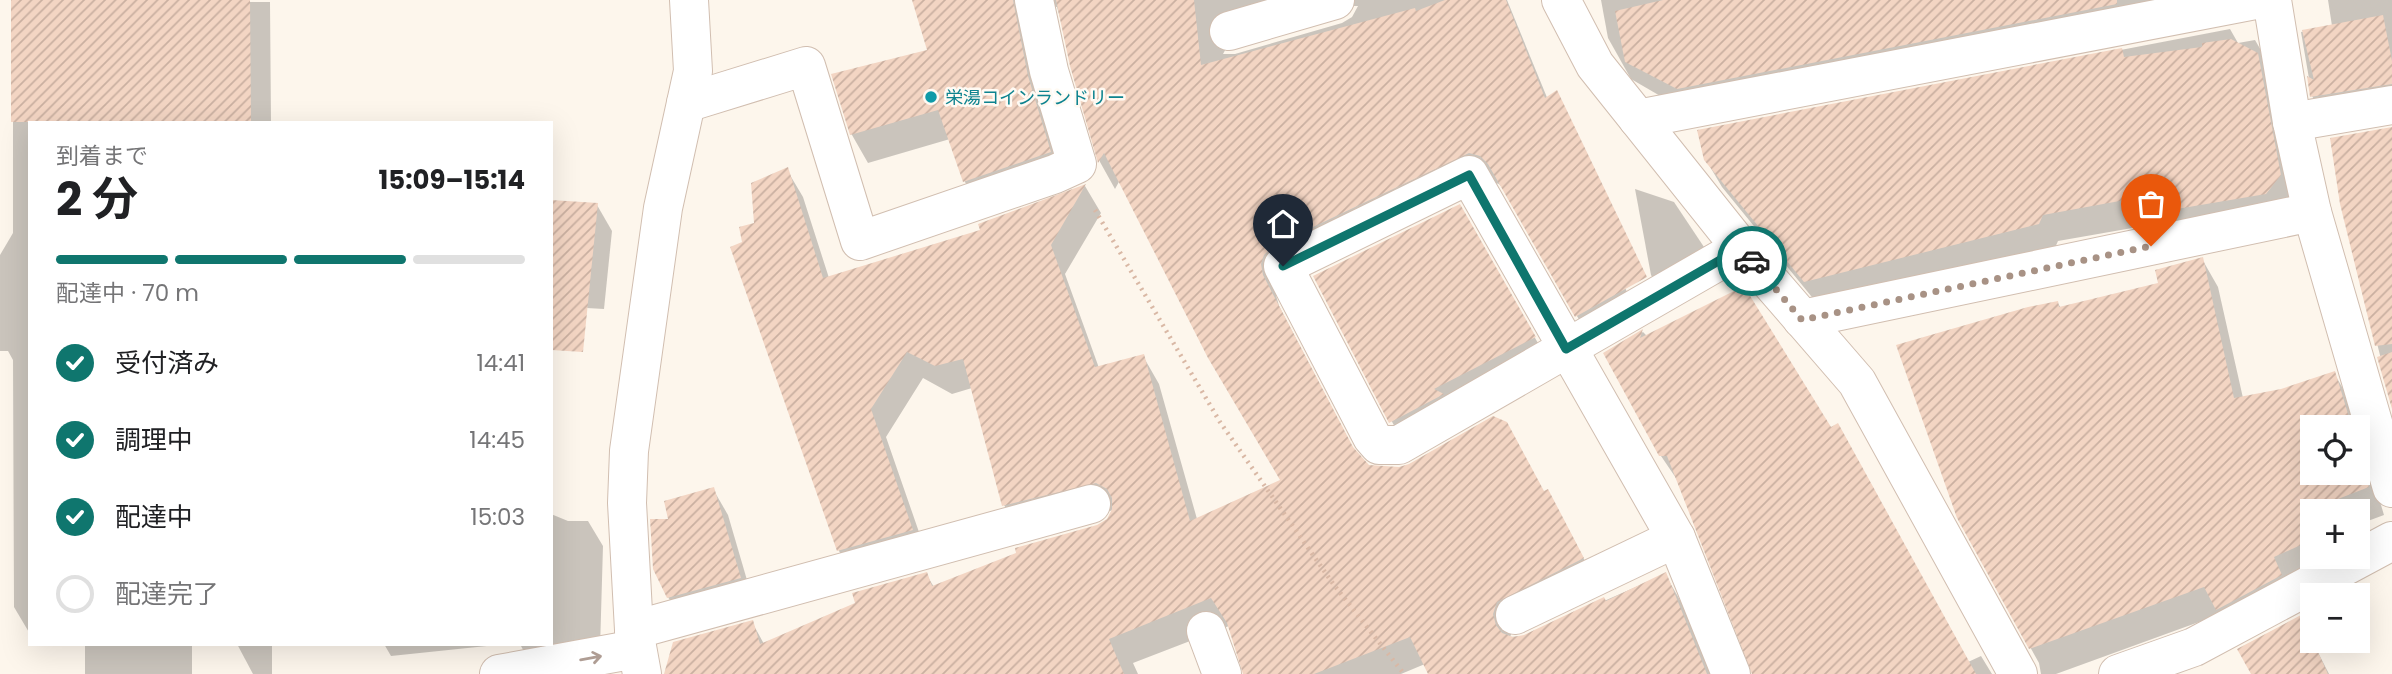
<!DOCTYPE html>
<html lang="ja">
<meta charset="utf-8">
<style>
:root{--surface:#fff;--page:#f6f6f6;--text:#202124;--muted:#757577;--line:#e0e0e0;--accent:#0f766e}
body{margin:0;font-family:Poppins,"Noto Sans JP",sans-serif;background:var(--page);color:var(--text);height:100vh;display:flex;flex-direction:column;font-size:26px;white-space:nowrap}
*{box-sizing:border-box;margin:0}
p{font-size:23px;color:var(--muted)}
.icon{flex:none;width:38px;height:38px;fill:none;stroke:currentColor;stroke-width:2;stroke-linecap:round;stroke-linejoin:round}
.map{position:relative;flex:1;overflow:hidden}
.side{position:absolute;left:28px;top:121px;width:525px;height:525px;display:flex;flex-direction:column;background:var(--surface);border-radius:0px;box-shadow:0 7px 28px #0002}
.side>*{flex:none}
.buttons{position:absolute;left:2300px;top:415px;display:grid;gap:14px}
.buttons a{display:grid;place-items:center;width:70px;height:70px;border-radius:0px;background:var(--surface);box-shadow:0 7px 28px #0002;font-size:35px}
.pin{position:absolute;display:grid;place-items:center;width:60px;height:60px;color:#fff;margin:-72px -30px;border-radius:50% 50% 50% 0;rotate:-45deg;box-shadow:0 0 7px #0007}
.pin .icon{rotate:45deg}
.courier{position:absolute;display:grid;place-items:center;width:70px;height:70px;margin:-35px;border:5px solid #0f766e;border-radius:50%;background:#fff;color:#222;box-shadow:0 2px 9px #0007}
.headline em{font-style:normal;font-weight:700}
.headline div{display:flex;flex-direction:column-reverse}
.headline{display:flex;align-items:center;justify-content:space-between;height:119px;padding:0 28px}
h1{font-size:46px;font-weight:700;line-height:52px}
.bar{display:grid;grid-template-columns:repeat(4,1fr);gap:10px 7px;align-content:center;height:84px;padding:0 28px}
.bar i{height:9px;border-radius:5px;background:var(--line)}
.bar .on{background:var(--accent)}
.bar p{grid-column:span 4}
ol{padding:0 28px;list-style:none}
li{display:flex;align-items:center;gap:21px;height:77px}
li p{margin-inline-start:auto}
li .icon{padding:7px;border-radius:50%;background:var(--accent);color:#fff;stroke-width:4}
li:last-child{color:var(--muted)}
li i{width:38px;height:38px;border:4px solid var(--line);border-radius:50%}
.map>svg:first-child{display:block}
.shadow{fill:#0003;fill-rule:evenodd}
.building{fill:url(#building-hatch)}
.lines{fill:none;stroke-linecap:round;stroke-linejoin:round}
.minor-casing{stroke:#d1beb0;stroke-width:40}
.path{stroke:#d9b8a5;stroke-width:4.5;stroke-dasharray:2 5;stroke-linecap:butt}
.minor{stroke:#fff;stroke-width:38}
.oneway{stroke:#af9d94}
.done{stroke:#a89285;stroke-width:7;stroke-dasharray:0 12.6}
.route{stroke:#0f766e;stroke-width:9}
.culture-dot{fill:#0f9aa8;stroke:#fffaf3;stroke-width:2.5}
.labels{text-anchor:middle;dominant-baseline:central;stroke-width:5;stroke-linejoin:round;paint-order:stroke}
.culture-label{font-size:18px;fill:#0d838f;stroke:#fffaf3;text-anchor:start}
</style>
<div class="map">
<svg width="2392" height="674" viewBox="0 0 2392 674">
<defs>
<pattern id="building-hatch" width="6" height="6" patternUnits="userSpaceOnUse" patternTransform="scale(1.75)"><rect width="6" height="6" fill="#f3d5c3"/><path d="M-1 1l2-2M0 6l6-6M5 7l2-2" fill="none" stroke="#cab0a1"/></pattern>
</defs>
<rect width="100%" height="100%" fill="#fdf6ec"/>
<g class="shadow">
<path d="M13,0L270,2L271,122H30V634L14,607L13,360L8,351H0V255L13,233Z"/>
<path d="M914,0H1507L1638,319L1593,344L1506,192L1499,184L1488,181L1289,274L1276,295L1279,306L1355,452L1369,466L1544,493L1563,519L1598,586L1513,630L1510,637L1525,636L1665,574L1681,602L1711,674H1431L1425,664L1401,674H1246L1229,626L1133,663L1138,674H670L752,622L764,644L926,574L934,587L1098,526L1108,520L1114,510L1020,533L1004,505L972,388L952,394L923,378L886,437L928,558L855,578L839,551L732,248L745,243L787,170L803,197L829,278L983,231L980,225L1085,186L1101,213L1065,274L1099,368L1143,356L1159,384L1197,519L1282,481L1120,180L1115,189L1100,162L1057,7L1045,6L1065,180L981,209L965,182L950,139L868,163L852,135L834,75L929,51ZM1345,6H1358L1352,17L1342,23L1235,54H1223L1229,43Z"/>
<path d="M1601,0H2237L1693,115L1631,79L1608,38Z"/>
<path d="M2328,0H2392V111L2327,122L2312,96L2301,32L2332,26Z"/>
<path d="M2230,29L2238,43L2255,40L2270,66L2295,202L2170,238L2161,223L2058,241L2054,250L1820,307L1722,187L1706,160L1699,131Z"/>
<path d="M2392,129V403L2342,204Z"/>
<path d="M1635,189L1674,202L1704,247L1686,289L1666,301L1651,275Z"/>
<path d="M597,205L612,231L604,309L551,306Z"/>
<path d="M1459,206L1550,364L1406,448L1315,277Z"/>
<path d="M2202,259L2218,287L2243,398L2281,390L2334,373L2350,401L2384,515L2357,525V511H2312V556H2341L2221,614L2056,674H2041L2039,663L1958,517L2057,302L2061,308L2160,284ZM2312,427H2357V472H2312Z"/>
<path d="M1643,332L1968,662L1981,656L1992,674H1754L1680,484L1661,456L1605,354Z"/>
<path d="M713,489L728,515L754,604L684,624L668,597Z"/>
<path d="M551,514L568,521H588L603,546L600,649L535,673L520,644H551Z"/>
<path d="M2300,617L2329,674H2253Z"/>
<rect x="85" y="644" width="107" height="30"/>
<path d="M237,644H272V674H253Z"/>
<path d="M384,644H506L391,656Z"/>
</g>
<g class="building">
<path d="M11,0H250L251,122H11Z"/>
<path d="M912,0H1013L1028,76L1051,152L963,182L938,110L850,135L831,74L927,50Z"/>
<path d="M1056,0H1194L1201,65L1415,8L1416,11L1445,0H1506L1545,98L1557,90L1647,277L1575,317L1488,164L1480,156L1469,153L1273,246L1264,255L1261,264L1263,275L1353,447L1369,465L1399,467L1409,464L1493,416L1507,422L1544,491L1548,489L1584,558L1497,602L1493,614L1496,625L1502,633L1513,637L1524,635L1604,597L1606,601L1666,572L1707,674H1428L1410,637L1314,674H1243L1227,623L1211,598L1109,639L1124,674H664L673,642L753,620L760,644L855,603L852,593L927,572L932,586L1016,553L1015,548L1097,525L1107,519L1112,509V498L1107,489L1096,483L1002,506L963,359L935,366L907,352L871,409L913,530L837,551L730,247L742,242L739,227L754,223L751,183L788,167L823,278L980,230L978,224L1086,184L1051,245L1095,367L1144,354L1190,521L1280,480L1208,358L1104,153L1098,163L1070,66Z"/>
<path d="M1663,0H2117V4L1677,89L1625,62L1615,11Z"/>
<path d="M2383,15L2392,61V84L2310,97L2307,76L2314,80L2302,30Z"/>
<path d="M2231,39L2258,53L2281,175L2266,194L2153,213L2149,197L2136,198L2043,215L2039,224L1804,282L1704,160L1697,130L2122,48L2124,57L2202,47V43Z"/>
<path d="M2392,127V344L2375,346L2340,204L2330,138Z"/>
<path d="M551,200L598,203L583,352L551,350Z"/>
<path d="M1460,204L1536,337L1434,389L1444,394L1389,423L1313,276Z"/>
<path d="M2203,257L2234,398L2281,389L2335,371L2352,427H2312V472H2357V447L2369,487L2312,509V540L2274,557L2282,575L2216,610L2204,587L2029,649L1957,518L1896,345L2028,307L2058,301L2059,307L2158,283L2155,270Z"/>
<path d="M1744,286L1831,427L1838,423L1976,674H1752L1667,456H1659L1603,353L1643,329L1640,338Z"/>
<path d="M2392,352V409L2377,357Z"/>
<path d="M714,487L741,578L667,598L653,569L650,519H668L664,501Z"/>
<path d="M2301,615L2328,674H2251L2237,649Z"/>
</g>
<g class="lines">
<defs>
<g id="minor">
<path d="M1561,0L1595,65L1741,248L1857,382L2018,674"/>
<path d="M2272,0L2292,122L2312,212L2392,488"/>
<path d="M1229,31L1335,0"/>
<path d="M686,103L806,66L860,241L1055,174L1077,164L1049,71L1034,0"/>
<path d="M1638,119L2255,0"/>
<path d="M2292,122L2392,105"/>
<path d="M1802,319L2312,212"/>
<path d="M1515,615L1676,538"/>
<path d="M634,630L1091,504"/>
<path d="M1206,631L1222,674"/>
<path d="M499,674L636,649"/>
<path d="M642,674L634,630L627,503L629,451L663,208L693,71L689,0"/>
<path d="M1731,674L1676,538L1469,175L1283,266L1372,437L1379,445H1399L1741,248"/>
<path d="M2118,674L2194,647L2392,541"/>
</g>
</defs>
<use href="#minor" class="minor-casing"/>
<path class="path" d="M1095,210L1220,422L1334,585L1404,674"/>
<use href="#minor" class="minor"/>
</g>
<defs><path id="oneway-shaft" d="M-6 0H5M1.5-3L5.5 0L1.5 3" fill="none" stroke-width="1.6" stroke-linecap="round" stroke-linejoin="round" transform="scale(1.75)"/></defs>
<use class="oneway" href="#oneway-shaft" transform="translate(591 658) rotate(-10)"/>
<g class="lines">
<path class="done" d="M1752,261L1802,320L2151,246"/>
<path class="route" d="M1283,266L1469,175L1566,349L1741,248L1752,261"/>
</g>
<circle class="culture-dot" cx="931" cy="97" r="7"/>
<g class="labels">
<g class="culture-label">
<text x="945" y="97">栄湯コインランドリー</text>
</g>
</g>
</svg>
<div class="buttons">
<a><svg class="icon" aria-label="locate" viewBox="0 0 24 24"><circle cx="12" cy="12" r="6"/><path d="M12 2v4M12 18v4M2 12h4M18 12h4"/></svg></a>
<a>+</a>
<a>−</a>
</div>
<div class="pin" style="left:2151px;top:246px;background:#ea580c"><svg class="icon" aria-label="bag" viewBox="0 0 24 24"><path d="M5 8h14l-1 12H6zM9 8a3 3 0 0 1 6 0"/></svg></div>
<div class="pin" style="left:1283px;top:266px;background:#1f2937"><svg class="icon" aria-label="home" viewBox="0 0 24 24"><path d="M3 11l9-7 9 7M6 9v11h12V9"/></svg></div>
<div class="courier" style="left:1752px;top:261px"><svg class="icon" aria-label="car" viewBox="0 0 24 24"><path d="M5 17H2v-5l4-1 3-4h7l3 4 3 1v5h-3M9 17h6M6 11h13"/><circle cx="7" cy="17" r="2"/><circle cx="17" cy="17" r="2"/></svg></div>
<section class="side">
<div class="headline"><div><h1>2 分</h1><p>到着まで</p></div><em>15:09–15:14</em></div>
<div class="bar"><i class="on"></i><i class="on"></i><i class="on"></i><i></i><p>配達中 · 70 m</p></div>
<ol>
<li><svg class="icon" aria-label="check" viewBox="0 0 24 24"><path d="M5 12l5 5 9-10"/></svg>受付済み<p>14:41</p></li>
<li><svg class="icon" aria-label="check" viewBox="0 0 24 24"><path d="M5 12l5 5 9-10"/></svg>調理中<p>14:45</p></li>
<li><svg class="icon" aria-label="check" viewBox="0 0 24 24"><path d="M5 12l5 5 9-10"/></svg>配達中<p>15:03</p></li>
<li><i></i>配達完了</li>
</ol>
</section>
</div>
